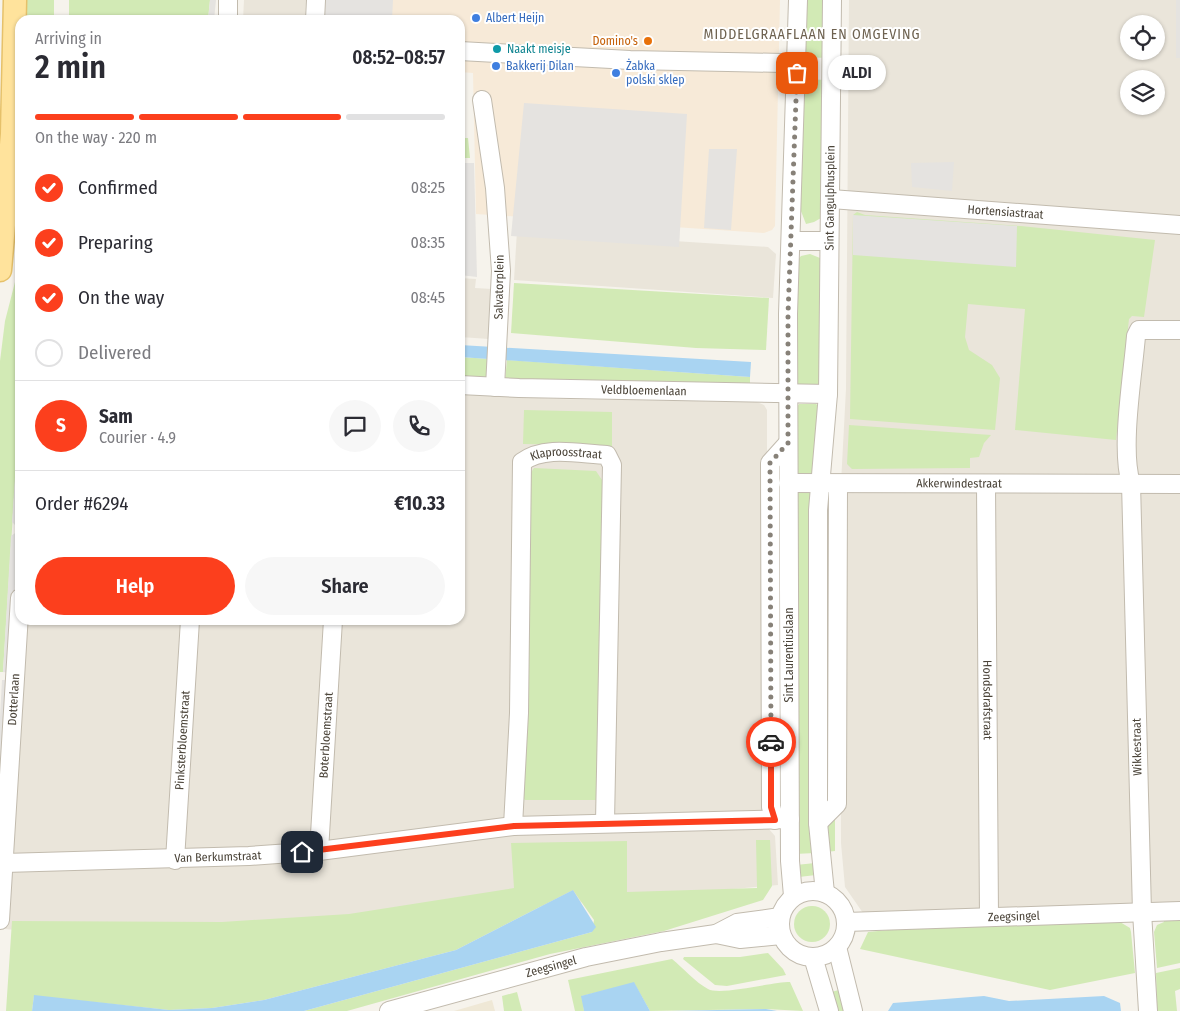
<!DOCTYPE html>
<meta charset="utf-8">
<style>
:root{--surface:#fff;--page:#f7f7f7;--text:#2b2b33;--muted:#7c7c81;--line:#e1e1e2;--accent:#fc3f1d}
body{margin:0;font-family:"Fira Sans Condensed",sans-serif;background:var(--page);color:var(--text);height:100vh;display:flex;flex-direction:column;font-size:19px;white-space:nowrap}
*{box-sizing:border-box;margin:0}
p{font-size:16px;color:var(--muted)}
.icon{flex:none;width:28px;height:28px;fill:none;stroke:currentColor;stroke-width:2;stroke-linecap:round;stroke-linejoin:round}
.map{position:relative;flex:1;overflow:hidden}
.sheet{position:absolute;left:15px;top:15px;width:450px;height:610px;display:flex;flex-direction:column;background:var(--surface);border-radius:15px;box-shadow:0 1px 4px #0004}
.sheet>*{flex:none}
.tools{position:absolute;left:1120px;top:15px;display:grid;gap:10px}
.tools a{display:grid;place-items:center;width:45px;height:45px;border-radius:50%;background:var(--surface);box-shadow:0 1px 4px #0004;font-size:25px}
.pin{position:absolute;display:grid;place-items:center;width:42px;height:42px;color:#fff;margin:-21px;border-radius:10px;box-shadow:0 2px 8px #0006}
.courier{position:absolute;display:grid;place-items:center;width:50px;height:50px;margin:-25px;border:4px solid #fc3f1d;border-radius:50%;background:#fff;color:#222;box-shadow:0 1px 6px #0007}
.bubble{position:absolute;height:35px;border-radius:18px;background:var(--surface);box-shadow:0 1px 4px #0004;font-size:16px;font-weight:600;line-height:35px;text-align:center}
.headline em{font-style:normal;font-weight:600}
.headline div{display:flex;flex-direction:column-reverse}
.headline{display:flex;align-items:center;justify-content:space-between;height:85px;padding:0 20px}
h1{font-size:32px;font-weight:600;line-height:38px}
.bar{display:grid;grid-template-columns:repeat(4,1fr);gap:8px 5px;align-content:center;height:60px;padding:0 20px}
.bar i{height:6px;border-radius:4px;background:var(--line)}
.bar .selected{background:var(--accent)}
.bar p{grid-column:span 4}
.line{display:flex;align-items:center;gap:12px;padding:0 20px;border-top:1px solid var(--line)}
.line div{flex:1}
.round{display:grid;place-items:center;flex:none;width:52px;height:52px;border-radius:26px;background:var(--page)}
ol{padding:0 20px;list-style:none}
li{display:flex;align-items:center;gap:15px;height:55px}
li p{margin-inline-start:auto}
li .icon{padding:5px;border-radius:50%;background:var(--accent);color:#fff;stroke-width:4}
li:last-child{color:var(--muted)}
li i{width:28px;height:28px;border:2px solid var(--line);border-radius:50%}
.action{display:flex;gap:10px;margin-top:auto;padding:10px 20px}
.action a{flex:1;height:58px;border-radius:30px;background:var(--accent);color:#fff;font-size:20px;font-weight:600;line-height:58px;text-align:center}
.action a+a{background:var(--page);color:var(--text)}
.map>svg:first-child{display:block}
.residential{fill:#eae5da;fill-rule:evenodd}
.commercial{fill:#f7ead8}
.education{fill:#efe8d6}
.green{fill:#d2eab5}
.parking{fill:#e5e3e0}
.water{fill:#a9d4f2}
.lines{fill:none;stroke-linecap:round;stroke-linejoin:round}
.minor-casing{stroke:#c2bbae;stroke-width:20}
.major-casing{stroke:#e6c16a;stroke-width:25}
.minor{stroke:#fff;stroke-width:18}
.major{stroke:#ffe39c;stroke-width:22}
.done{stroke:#878178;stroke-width:5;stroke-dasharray:0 9}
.route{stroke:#fc3f1d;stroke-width:6}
.shop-dot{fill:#3f7fe0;stroke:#fff;stroke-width:2}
.food-dot{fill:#e8710a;stroke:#fff;stroke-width:2}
.culture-dot{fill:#0f9aa8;stroke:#fff;stroke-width:2}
.labels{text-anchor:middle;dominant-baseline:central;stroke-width:4;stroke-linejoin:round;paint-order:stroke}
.shop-label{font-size:12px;fill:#366cbe;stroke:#fff;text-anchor:start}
.food-label{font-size:12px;fill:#c56008;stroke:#fff;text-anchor:end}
.culture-label{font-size:12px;fill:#0d838f;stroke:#fff;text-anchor:start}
.street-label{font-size:12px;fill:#4b4439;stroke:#fff}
.neighbourhood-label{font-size:14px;letter-spacing:1px;fill:#6e6250;stroke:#fff}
</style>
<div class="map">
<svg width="1180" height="1011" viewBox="0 0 1180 1011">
<rect width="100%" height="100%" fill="#f6f3ec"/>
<g class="residential">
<path d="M244,0H306L305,20H243Z"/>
<path d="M849,0H1180V905L863,913L845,887L841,843L840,502L846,389ZM1129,24H1156V51H1129ZM1129,79H1156V106H1129Z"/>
<path d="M517,231L768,247L776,254L773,298L514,280Z"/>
<path d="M460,278L476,279L475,288L492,289L489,339L460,337Z"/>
<path d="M460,393L557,399L757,402L764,405L767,410V806L768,828L775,836L778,885L351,923L40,932L5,929L25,620H460Z"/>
</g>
<path class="commercial" d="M385,0H780L775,226L772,230L764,233L476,214L473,73L460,72V20H384Z"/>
<path class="education" d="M492,1000L495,1011H454Z"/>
<g class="green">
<path d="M27,0H54V20H26Z"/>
<path d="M69,0H210L208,20H69Z"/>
<path d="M804,0H827V58L802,57Z"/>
<path d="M802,79L827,80L821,218L814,222L806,224L799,206Z"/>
<path d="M460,138H468L470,158H460Z"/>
<path d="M857,212L865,215L1021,226L1155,240L1144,317L1132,316L1129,319L1116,440L1015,430L1025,309L968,304L965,337L969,350L992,365L1000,378L995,430L850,419L853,215Z"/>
<path d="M20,227V402L3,672H0V361L5,321L15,282Z"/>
<path d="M810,254L820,258L825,264L824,382L819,386H798L793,382L795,263L801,256Z"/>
<path d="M514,283L769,298L766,350L696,348L511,333Z"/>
<path d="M460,357L490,359L488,378L460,377Z"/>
<path d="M507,360L750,377V387L505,380Z"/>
<path d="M799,404H816L821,408L814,470L811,474H799L795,470L794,411Z"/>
<path d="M524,410L612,412V446L523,444Z"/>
<path d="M849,425L991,435L984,443L979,457L970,458V468L852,469L847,464Z"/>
<path d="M534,468L596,471L604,483L602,800H525L523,798L526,480Z"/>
<path d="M809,491L813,496L815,853L795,854L793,497L798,492Z"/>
<path d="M835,818V851L826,852L827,825Z"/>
<path d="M756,840H770L772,886L763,900L664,931L550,954L347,1011H304L592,932L594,920L573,890L456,950L264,1000L212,1008L169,1010L34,996L32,1011H6L12,921L222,922L349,914L514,888L511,843L627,841V892L757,888Z"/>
<path d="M815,863L816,875L799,877L796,865Z"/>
<circle cx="812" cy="924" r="18"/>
<path d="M1180,917V963L1157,968L1154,932L1157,925L1164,922L1163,918Z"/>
<path d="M1120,919V922L1130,928L1131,932L1135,973L1050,990L860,949L868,932L888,930L889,925Z"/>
<path d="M768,953L783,969L786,975L727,986L715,985L683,959L684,957H740Z"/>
<path d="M672,959C683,968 695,982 708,989C720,996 771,982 790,982L803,1011L766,1009L650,1011L634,983L582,996L584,1011H575L568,980Z"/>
<path d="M1180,968V989L1175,991L1177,1011H1157L1156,973Z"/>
<path d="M843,989L849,1011H834L831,992Z"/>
<path d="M517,992L522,1011H504L502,996Z"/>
</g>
<g class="parking">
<path d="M210,0H216L214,20H208Z"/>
<path d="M308,0H393L392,20H307Z"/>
<rect x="1176" y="0" width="4" height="58"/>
<path d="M524,103L687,114L679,247L511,236Z"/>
<path d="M709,149H737L731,230L704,228Z"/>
<path d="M954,162L952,191L912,187L911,163Z"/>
<path d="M460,163H474L477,277L460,275Z"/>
<path d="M853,215L1017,226L1016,267L853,255Z"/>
<path d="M20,402V503L18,528L12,522Z"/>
<path d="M18,531L10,673L3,672L11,536Z"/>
<path d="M2,680H9L0,811V717Z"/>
</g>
<g class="water">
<path d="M460,345L751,362L750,377L460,357Z"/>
<path d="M573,890L596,927L592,932L304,1011H32L34,995L169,1010L212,1008L264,1000L456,950Z"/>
<path d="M634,982L650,1011H584L581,996Z"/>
<path d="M984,996L1009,1001L1104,996L1120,1003L1121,1011H888L893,1003Z"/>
<path d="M766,1009L777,1011H671Z"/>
</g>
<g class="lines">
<defs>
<g id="minor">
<path d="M228,20V0"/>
<path d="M315,20L316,0"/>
<path d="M460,51L630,60L783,63"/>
<path d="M482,100L495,188L501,271L495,387"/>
<path id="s1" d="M831,199L1180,225"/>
<path d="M792,241H829"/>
<path id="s2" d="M460,385L519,388L828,394"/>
<path id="s3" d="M788,483L1180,484"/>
<path id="s4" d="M986,484L989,917"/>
<path d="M775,820L771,807L770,463L788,443"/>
<path d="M818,823L837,804L838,484"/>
<path id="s5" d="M513,826L519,713L522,462C545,445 580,454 607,455L612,465L605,822"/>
<path id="s6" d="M319,851L333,620"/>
<path id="s7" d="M175,860L190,620"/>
<path id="s8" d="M4,863L249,856L319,851L513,826L790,819"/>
<circle cx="813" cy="924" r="33"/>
<path id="s9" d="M825,893L818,823V510L828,394L832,0"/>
<path d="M793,896L790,861L788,314L798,0"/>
<path id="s10" d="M0,920L20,598"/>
<path id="s11" d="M846,922L1180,911"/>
<path d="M716,934L740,939L781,935"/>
<path d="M837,947L853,1011"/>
<path d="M813,957L829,1011"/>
<path id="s12" d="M389,1011L586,957L661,942L716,934L737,923L780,917"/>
<path d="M1148,1011L1142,912L1131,483C1120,449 1133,374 1136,336L1139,330H1180"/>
</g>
<path id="major" d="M0,270L12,134L15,0"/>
</defs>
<use href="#minor" class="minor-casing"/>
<use href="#major" class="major-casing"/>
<use href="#minor" class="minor"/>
<use href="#major" class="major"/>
</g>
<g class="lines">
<path class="done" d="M771,742L770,463L788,443V314L797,73"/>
<path class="route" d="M302,852L514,826L775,820L771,807V742"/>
</g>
<g class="shop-dot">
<circle cx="476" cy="18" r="5"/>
<circle cx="496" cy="66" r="5"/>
<circle cx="616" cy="73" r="5"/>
</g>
<circle class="food-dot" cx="648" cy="41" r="5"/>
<circle class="culture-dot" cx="497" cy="49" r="5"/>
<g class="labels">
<g class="shop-label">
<text x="486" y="18">Albert Heijn</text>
<text x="506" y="66">Bakkerij Dilan</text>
<text x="626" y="66">Żabka<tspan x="626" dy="14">polski sklep</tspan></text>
</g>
<g class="food-label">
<text x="638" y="41">Domino's</text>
</g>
<g class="culture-label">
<text x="507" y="49">Naakt meisje</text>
</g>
<g class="street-label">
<text stroke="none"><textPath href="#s9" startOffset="696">Sint Gangulphusplein</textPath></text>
<text stroke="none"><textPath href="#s1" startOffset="175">Hortensiastraat</textPath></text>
<text transform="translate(499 287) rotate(-89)">Salvatorplein</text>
<text stroke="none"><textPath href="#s2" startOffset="184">Veldbloemenlaan</textPath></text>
<text stroke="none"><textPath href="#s5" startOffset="410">Klaproosstraat</textPath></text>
<text stroke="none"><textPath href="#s3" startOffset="171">Akkerwindestraat</textPath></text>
<text transform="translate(789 655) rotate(-90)">Sint Laurentiuslaan</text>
<text stroke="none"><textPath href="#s10" startOffset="221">Dotterlaan</textPath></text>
<text stroke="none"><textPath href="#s4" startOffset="216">Hondsdrafstraat</textPath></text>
<text stroke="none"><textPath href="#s6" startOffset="116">Boterbloemstraat</textPath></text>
<text stroke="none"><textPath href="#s7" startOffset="120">Pinksterbloemstraat</textPath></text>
<text transform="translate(1137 747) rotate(-91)">Wikkestraat</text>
<text stroke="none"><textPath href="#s8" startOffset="214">Van Berkumstraat</textPath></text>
<text stroke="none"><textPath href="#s11" startOffset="168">Zeegsingel</textPath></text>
<text stroke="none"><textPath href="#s12" startOffset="168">Zeegsingel</textPath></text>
</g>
<g class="neighbourhood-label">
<text x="812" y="34">MIDDELGRAAFLAAN EN OMGEVING</text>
</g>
</g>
</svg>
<div class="tools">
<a><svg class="icon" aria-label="locate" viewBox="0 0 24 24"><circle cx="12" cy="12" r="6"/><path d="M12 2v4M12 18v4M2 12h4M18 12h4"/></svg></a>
<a><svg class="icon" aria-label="layers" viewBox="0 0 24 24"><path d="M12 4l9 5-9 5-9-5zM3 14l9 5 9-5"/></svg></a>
</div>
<div class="pin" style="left:797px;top:73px;background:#ea580c"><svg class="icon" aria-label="bag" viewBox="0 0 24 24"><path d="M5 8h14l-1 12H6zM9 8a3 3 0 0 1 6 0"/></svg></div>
<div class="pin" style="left:302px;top:852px;background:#1f2937"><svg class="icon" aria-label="home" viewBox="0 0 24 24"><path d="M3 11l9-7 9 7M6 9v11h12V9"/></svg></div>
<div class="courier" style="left:771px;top:742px"><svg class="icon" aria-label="car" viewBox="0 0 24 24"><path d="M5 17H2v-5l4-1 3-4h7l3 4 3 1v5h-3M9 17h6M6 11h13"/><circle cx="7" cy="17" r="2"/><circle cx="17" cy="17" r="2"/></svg></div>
<div class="bubble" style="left:828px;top:55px;width:58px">ALDI</div>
<section class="sheet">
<div class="headline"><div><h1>2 min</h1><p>Arriving in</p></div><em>08:52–08:57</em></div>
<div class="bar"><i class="selected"></i><i class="selected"></i><i class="selected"></i><i></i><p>On the way · 220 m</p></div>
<ol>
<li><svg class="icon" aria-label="check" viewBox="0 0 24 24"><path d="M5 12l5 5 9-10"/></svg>Confirmed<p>08:25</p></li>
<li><svg class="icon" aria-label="check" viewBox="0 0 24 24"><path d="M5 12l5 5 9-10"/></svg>Preparing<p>08:35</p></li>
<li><svg class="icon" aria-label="check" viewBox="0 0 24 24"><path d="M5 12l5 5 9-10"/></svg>On the way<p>08:45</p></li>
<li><i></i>Delivered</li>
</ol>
<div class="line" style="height:90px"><b class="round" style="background:var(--accent);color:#fff">S</b><div><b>Sam</b><p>Courier · 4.9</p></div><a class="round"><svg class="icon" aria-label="chat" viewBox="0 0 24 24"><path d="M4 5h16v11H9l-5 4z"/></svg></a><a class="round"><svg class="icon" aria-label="phone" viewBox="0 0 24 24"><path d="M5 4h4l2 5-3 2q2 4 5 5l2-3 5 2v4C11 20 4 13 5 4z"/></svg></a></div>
<div class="line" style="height:65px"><div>Order #6294</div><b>€10.33</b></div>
<div class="action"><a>Help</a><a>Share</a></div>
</section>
</div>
